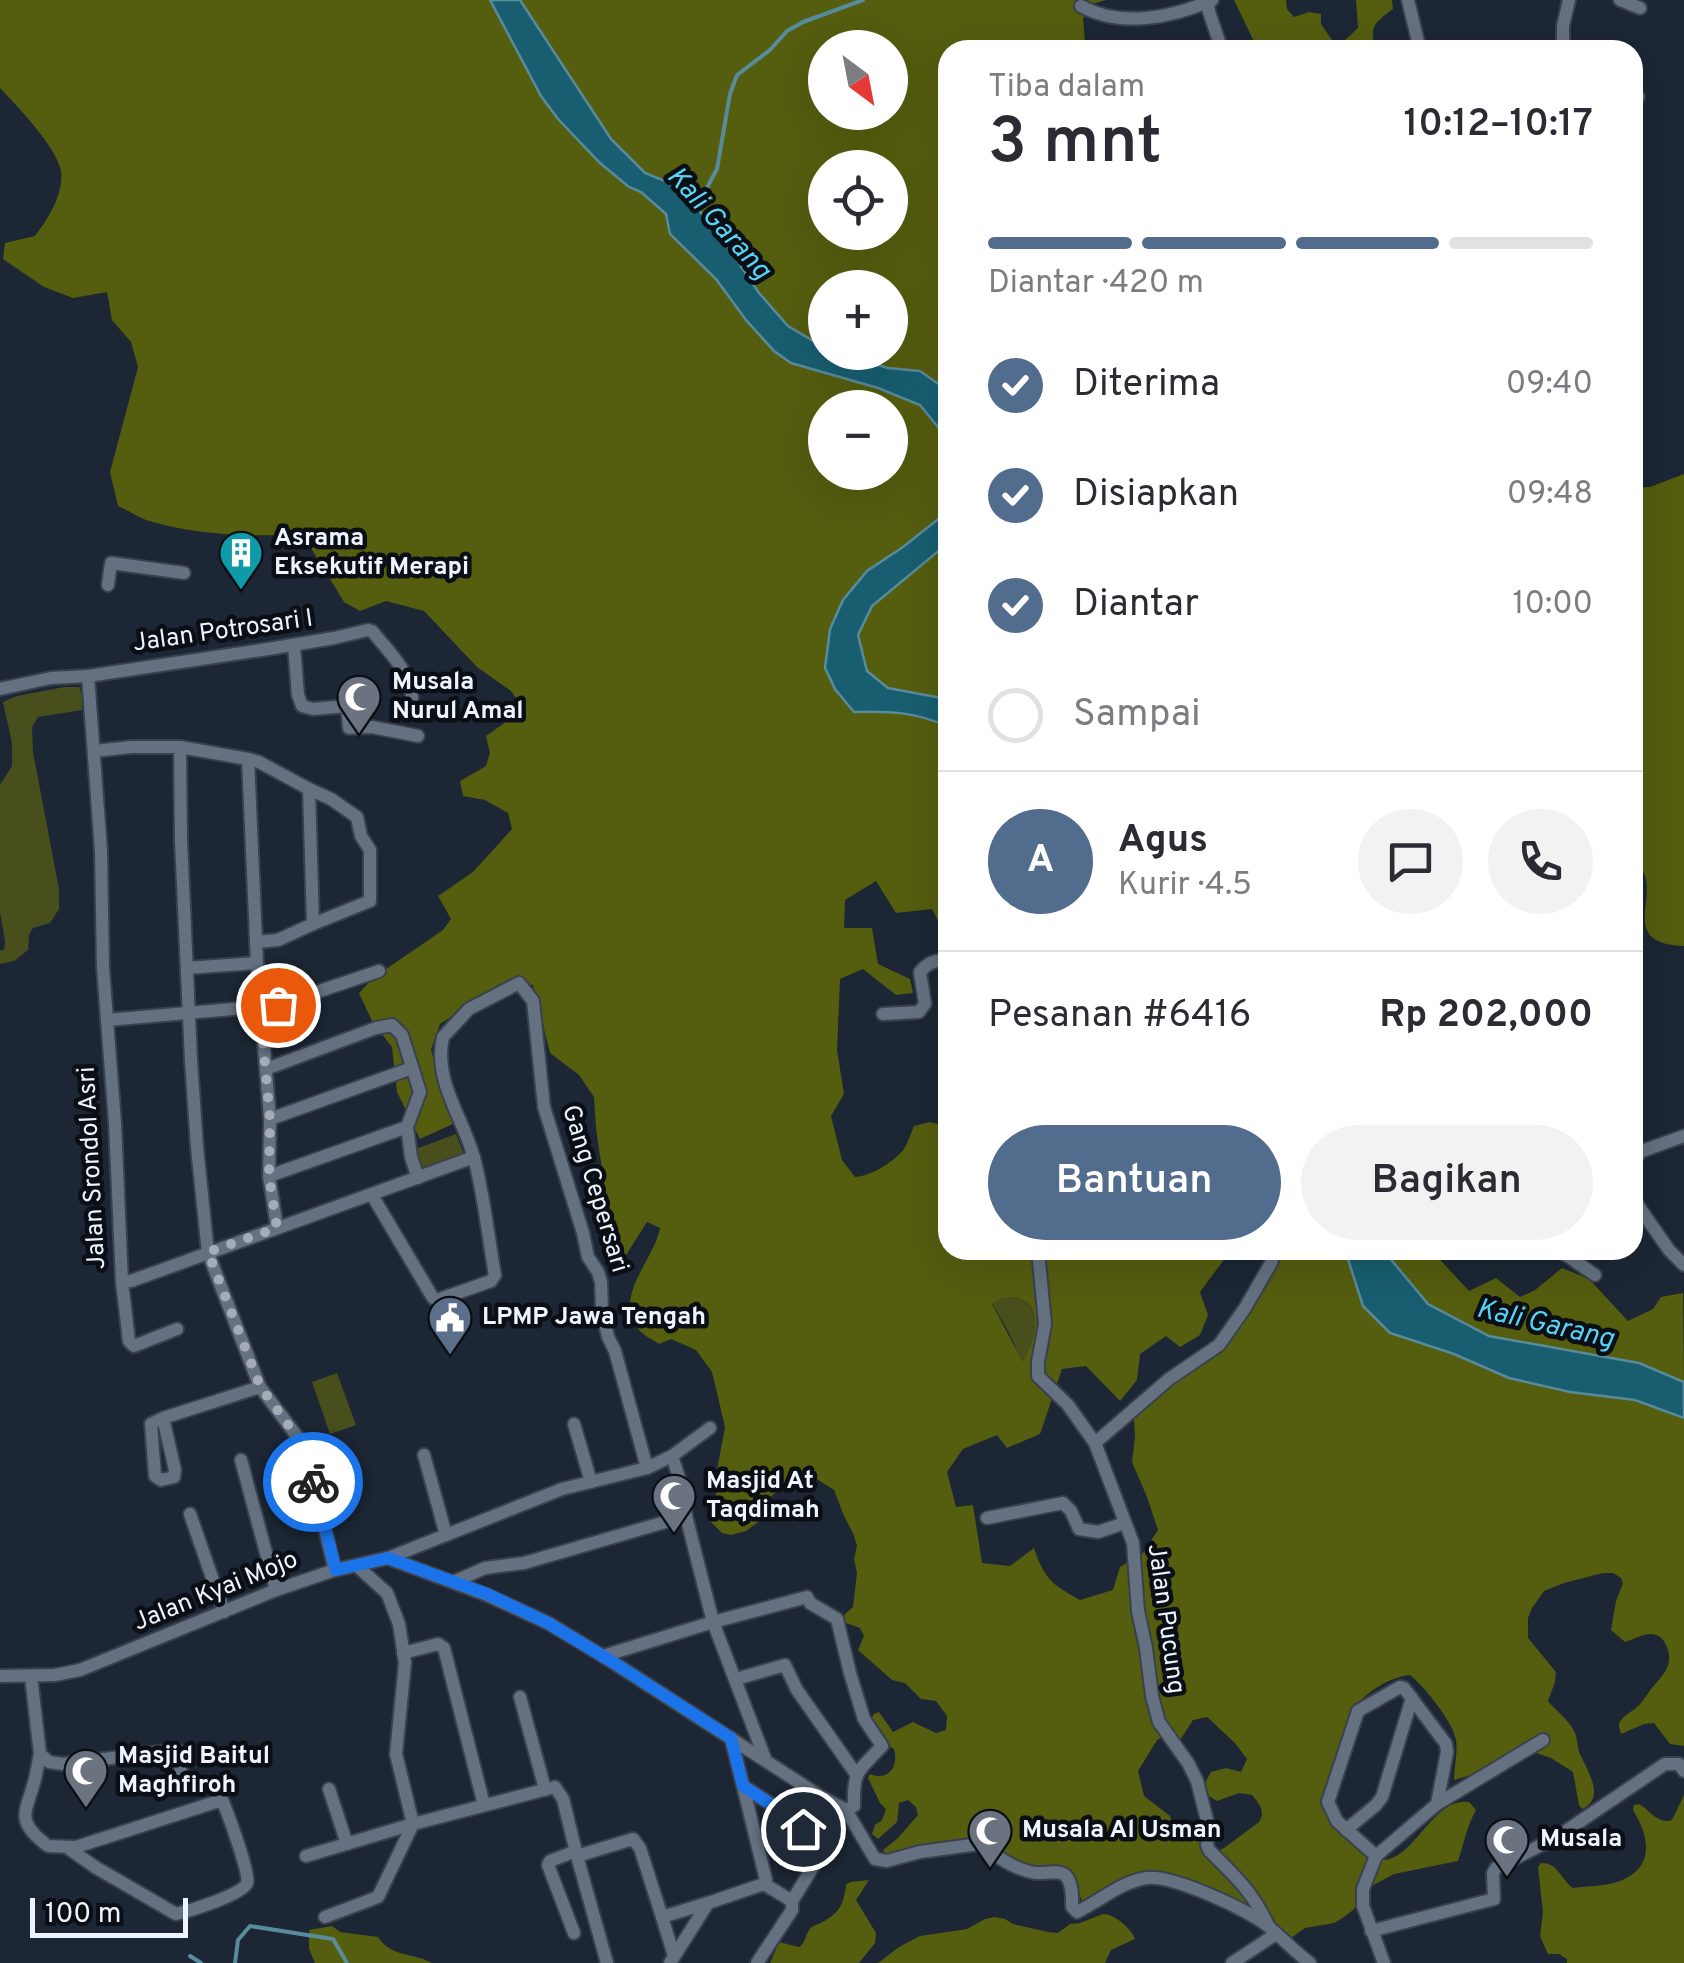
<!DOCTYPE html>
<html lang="id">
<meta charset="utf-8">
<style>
:root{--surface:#fff;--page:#f2f2f3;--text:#2b2b33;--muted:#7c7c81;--line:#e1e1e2;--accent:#526c8d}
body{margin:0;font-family:Overpass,sans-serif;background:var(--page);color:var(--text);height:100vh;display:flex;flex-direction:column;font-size:38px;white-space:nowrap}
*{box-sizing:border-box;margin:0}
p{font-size:32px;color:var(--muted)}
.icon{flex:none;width:55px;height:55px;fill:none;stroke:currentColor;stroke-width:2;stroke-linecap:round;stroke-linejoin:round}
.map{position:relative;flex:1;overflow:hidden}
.panel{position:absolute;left:938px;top:40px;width:705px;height:1220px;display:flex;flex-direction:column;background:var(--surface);border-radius:30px;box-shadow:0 10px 40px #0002}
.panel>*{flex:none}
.needle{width:65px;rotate:148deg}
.fabs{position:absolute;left:808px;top:30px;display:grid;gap:20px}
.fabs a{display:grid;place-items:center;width:100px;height:100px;border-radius:50%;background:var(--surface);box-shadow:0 10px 40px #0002;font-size:50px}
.scale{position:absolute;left:30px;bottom:25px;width:158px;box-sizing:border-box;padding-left:10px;border:5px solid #edf4fe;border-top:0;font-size:28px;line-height:35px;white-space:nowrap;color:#edf4fe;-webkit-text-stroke:8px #0b0f15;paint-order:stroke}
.pin{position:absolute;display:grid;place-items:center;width:85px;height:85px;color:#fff;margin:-42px;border:5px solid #fff;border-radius:50%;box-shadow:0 2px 10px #0007}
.courier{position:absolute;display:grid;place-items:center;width:100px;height:100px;margin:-50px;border:8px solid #1a73e8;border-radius:50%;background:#fff;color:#222;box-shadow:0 2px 12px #0007}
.summary em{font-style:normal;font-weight:600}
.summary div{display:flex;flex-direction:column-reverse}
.summary{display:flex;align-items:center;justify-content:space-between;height:170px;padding:0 50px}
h1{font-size:65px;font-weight:600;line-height:75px}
.bar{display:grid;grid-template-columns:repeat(4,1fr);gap:15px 10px;align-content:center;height:120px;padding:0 50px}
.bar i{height:12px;border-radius:8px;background:var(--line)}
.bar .selected{background:var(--accent)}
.bar p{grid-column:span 4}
.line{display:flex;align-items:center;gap:25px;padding:0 50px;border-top:2px solid var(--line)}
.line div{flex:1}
.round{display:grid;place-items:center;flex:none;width:105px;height:105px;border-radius:52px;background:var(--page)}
ol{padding:0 50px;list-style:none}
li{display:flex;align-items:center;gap:30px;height:110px}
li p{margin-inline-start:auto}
li .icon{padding:10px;border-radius:50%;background:var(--accent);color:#fff;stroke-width:4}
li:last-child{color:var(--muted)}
li i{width:55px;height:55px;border:5px solid var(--line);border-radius:50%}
.cta{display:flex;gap:20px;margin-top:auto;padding:20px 50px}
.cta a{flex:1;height:115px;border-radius:60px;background:var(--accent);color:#fff;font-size:40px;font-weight:600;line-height:115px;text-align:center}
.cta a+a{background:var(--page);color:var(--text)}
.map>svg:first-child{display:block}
.green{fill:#484f1d}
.forest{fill:#555d0f;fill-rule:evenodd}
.water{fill:#185e70;stroke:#588b9b;stroke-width:2.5}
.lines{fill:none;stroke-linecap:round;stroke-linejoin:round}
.stream{stroke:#588b9b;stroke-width:4}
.minor-casing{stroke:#39414d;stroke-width:16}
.minor{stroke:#657181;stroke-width:12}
.done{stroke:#a4acb7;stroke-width:10;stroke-dasharray:0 18}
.route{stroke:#1a73e8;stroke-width:12}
.labels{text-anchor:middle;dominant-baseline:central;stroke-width:9;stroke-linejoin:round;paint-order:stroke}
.poi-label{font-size:25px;font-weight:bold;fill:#edf4fe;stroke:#0b0f15;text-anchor:start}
.street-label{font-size:25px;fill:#edf4fe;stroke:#0b0f15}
.water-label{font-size:28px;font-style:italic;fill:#55d4f7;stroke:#0b0f15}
</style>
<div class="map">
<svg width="1684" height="1963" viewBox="0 0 1684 1963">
<rect width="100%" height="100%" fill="#1c2634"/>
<g class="green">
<path d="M64,687H79L83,696L82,710L38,717L32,727L33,752L59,889V909L50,923L33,928L29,935L28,950L14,961L0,964V950H4L5,941L0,912V785L12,766V743L3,702L17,696Z"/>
<path d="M456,1134L465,1157L421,1173L413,1150Z"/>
<path d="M1000,1298C1006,1298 1012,1297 1017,1298C1048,1306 1032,1345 1023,1363L1009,1333L992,1303Z"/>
<path d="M337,1373L356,1425L330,1434L312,1382Z"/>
</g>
<g class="forest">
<path d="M0,0H490L512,38L629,187L641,192L666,214L670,234L716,279L746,320L774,351L920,405L947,438V512L903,547L867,571L843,600L830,629L854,712C891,711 914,712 947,726V938L932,909L896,913L876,881L845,900L844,928H872L878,964L910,979L913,993L896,995L863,969L840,979L837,1050L844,1094L831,1116L842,1160L855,1177C871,1176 894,1162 904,1149C908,1142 911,1133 914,1126L930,1122L947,1126L948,1250H1231L1200,1292L1208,1315L1200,1335L1180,1347L1166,1336L1140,1354L1137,1380L1120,1401L1086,1366L1062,1369L1040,1434L1007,1448L997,1435L963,1449L947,1472L956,1507L973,1505L982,1563L1010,1566L1034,1548C1044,1579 1053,1585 1080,1600L1113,1590L1120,1567L1142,1554L1158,1530L1147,1497L1132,1462L1135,1437L1134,1419L1170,1382L1221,1349L1278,1250H1345L1348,1258L1454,1354L1509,1378L1570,1392L1635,1400L1684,1418V1746L1670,1744L1654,1723L1644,1724L1621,1734C1619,1726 1617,1725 1622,1719C1626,1714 1631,1712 1636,1708C1642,1703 1646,1696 1651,1689C1663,1675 1674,1666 1667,1647C1658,1625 1642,1636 1625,1642L1611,1630L1616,1601L1623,1583L1621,1578L1613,1573H1603L1564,1583L1544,1591L1532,1608L1528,1618V1638L1556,1672L1555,1682L1548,1701C1555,1710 1569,1720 1574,1731C1578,1738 1577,1747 1580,1754C1588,1772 1606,1798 1582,1809L1579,1805L1573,1772L1551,1758L1525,1749L1478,1773L1454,1780C1454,1767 1458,1753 1456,1740C1453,1722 1424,1686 1410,1675C1390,1677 1366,1692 1354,1708L1322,1801C1331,1818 1342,1831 1355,1845C1406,1897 1424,1795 1469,1802L1476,1810C1467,1826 1464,1843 1458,1861L1394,1874L1370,1887L1353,1910L1344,1917L1334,1923L1305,1928L1291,1938C1286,1933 1280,1927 1274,1923C1254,1909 1175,1870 1152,1872C1129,1874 1109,1891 1090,1903L1082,1901L1075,1885L1057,1875L1040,1873L980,1841L886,1855L883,1850L898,1838L918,1815L916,1807L908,1800L899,1803L897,1822L878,1839L872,1834L875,1825L882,1820L886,1809L880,1803L868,1778L870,1774C889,1782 899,1765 894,1749L884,1743L869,1721L874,1714L879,1712L893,1732L913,1722L936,1733L946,1730L947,1716L936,1701L921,1699L905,1683L892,1680L858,1650L864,1636L860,1628L843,1622L845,1614L853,1607L857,1573L854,1559L857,1546L853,1533L844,1516L834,1490L812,1476L797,1475L757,1508L761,1520L746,1531L731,1535L722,1533L710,1521L708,1506L716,1494L717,1470L725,1427L712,1372L696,1350L671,1339L659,1344C654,1340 644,1336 640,1331C611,1297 654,1261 660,1228L647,1222L626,1255L611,1257L607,1239L609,1229L596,1217L586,1204L591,1197L605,1189L596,1129L594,1097L579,1075L550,1053L533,985C499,981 468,1007 440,1024L431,1050L440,1082L455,1123L420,1139L397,1092L392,1047L373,1023L359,993L373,978L443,930L451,919L438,896L473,872L512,829L508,813L485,800L463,796L460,781L486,766L490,753L486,736L524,709L511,691L477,667L424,611L386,601L360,611L344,602L303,535C252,536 196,536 146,520C137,516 127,510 118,506L110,472L138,367L131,342L112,320L107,292L73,298L44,287L3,259L5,243L35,236C48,219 64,194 61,171C56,146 17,106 0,88ZM825,408H890V472H825ZM1001,1298C1006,1298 1012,1297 1017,1298C1047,1305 1033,1344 1023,1362L992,1304ZM1207,1717L1235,1743L1247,1759L1241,1772L1226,1768L1211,1772L1204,1785L1209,1796L1217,1801L1239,1793L1252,1795C1259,1804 1266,1811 1259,1822L1224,1848L1209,1855L1203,1842L1176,1837L1170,1816L1144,1796L1138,1771L1157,1740L1162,1737L1180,1740L1193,1720Z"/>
<path d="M520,0H1106L1092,4L1083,19L1085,44L1095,50H948L947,390L920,371L888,368L837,353L890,352V288H825V348L788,326L759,293L717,231L695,206L670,183L645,173L611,139ZM825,48H890V112H825ZM825,168H890V232H825Z"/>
<path d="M1234,0H1286L1287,9L1294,17L1309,12L1321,14V24L1332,40H1345L1358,28L1356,0H1392L1393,9C1373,24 1371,25 1374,50H1258Z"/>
<path d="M1684,474V946C1610,943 1671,887 1633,860L1632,488L1650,487Z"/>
<path d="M947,544V699L888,688L867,671L858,635L872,606Z"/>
<path d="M1383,1250H1431L1469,1291L1496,1278L1520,1297L1535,1290L1562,1268L1589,1279L1628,1321L1653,1309L1661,1297L1683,1293L1684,1382L1639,1363L1489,1336L1428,1304Z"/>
<path d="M1684,1795V1963H1567V1959L1559,1954H1548L1540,1936L1543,1912L1538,1867L1541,1863C1557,1862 1560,1878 1573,1888C1588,1886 1606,1886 1620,1881C1656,1867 1649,1836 1633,1810L1634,1805L1639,1804C1650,1810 1658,1825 1672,1820Z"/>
<path d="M869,1880L856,1900L876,1933L875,1943L859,1963H770L779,1942L799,1947C808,1940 804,1934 812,1927C814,1925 817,1925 819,1924C840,1913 843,1906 846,1885L850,1882Z"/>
<path d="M1103,1914C1114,1914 1131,1928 1135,1939L1111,1950L1105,1963H878L899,1947L920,1936L967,1929L985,1919L995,1917L1005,1919L1013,1924L1048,1932L1058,1933L1070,1924L1080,1923Z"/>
<path d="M332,1926L340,1932L378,1937C391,1957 414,1953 432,1963H315L309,1949V1930Z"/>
</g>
<g class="water">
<path d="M490,0H520L611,139L645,173L670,183L695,206L717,231L759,293L788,326L825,348V352L837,353L888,368L920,371L947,390V438L920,405L878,388L791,363L774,351L746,320L716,279L670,234L666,214L641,192L629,187L600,163L558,119L541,96Z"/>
<path d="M947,512V544L872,606L858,635L867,671L888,688L947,699V726C914,712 891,711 854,712L835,689L825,668L830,629L843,600L867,571L903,547Z"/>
<path d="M1345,1250H1383L1428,1304L1489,1336L1639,1363L1684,1382V1418L1635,1400L1570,1392L1509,1378L1454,1354L1390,1333L1363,1306Z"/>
</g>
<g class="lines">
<g class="stream">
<path d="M696,208L717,169L730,94L737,75L770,50L787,31L803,22L863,0"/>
<path d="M190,1956L201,1963"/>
<path d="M235,1963L238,1940L250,1926L333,1939L347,1963"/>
</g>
<defs>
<g id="minor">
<path d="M1408,0L1420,50"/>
<path d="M1620,0L1640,8"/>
<path d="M1208,2L1209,12L1222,50"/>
<path d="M1081,6C1120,28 1172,18 1212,0"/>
<path d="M1563,50V26L1569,0"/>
<path d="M1632,98L1638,97"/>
<path d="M108,585L111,563L184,573"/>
<path d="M294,645L298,695L302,706L313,709L347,706L349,728L372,727L418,736"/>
<path d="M88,676L101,851L103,968L115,1123L122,1282L129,1341L134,1346L177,1329"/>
<path d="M0,689L51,678L88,676L268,649L334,638L368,630L372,631C388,651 411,672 412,698"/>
<path d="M180,747L248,759L257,963"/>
<path d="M95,751L131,747H180L181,841L191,1060L197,1147L208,1253L260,1387L302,1443L306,1453L335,1570"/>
<path d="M248,759L259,762L309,789L313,924L278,940L256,942"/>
<path d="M309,789L331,799L357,817L361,836L370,850V901L313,924"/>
<path d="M187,968L257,963L270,1119L269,1176L277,1227"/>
<path d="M883,1014L919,1012L925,1004L920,972C928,963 935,959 948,961"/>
<path d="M107,1020L278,1005L379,971"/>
<path d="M266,1069L376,1028L392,1025L402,1035L420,1092L407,1127L411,1157L418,1178"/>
<path d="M270,1119L412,1068"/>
<path d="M1632,1160L1642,1151L1684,1136"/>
<path d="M269,1176L407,1127"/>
<path d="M372,1195L433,1298L437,1300L491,1281L495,1275C488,1236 484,1195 474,1158C463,1117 433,1081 443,1037L469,1009L519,983L533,1001L544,1107L583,1233L588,1257L598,1272L601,1282L602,1309L608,1337L615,1351L647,1468"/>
<path d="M1632,1197L1669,1250L1684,1265"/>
<path d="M1038,1250L1045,1324L1038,1362V1376L1068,1405L1095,1443L1133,1543L1138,1611L1146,1648L1152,1696L1159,1722L1188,1763L1197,1781L1208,1824L1207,1845L1209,1850C1237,1879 1250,1888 1268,1925"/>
<path d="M1559,1250L1595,1275"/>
<path d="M122,1282L131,1281L474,1157"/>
<path d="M163,1418L175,1470L174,1477L161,1480L155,1476L151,1424L163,1418L260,1387"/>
<path d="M574,1424L591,1482"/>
<path d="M1095,1443L1169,1379L1219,1345L1245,1308L1271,1263L1275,1250"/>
<path d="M424,1455L446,1535"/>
<path d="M672,1456L681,1484L686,1516L713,1622L766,1761"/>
<path d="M241,1460L276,1590"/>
<path d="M190,1514L224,1612"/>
<path d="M987,1518L1063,1503L1071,1511L1079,1529L1098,1532L1125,1523"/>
<path d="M388,1558L487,1595L548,1623L611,1661L820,1796L846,1810L875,1859L887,1861L920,1852L979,1844C997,1856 1014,1870 1036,1873C1045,1874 1059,1869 1066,1876C1073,1884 1072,1898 1072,1907L1077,1912C1100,1901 1120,1882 1147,1878C1173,1875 1249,1910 1269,1927C1283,1939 1295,1952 1310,1963"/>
<path d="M357,1566L387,1593L399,1624L405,1663L396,1754L413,1824L555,1787L563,1799L577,1856L607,1963"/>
<path d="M453,1582L485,1568L524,1563L686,1516"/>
<path d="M403,1653L438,1644L444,1648L484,1805"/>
<path d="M603,1656L713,1622L807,1597L810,1603L837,1619L850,1673L864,1719L882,1746C858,1772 853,1770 854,1806L846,1810"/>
<path d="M0,1676L55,1675L80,1670L276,1590L335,1570L388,1558L562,1489L647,1468L672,1456L710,1428"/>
<path d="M31,1676L40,1754L49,1762L63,1764L177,1750L182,1778"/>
<path d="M736,1679L785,1665L797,1690L856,1774"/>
<path d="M520,1697L545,1789"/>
<path d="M731,1738L743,1786L786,1814L819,1846V1857L792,1901"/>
<path d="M40,1754C38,1762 37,1771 35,1779C27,1811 13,1820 48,1846L76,1847L222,1800C227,1811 250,1873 247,1883C242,1895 189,1911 176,1914L95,1867L68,1848"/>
<path d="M743,1786L766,1880L764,1884"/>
<path d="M329,1789L347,1844"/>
<path d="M1346,1830L1376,1805L1382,1797L1412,1698"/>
<path d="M306,1856L413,1824"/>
<path d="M577,1856L633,1839L640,1848L662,1917L708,1903L670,1963"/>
<path d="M1376,1856L1337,1821L1328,1802L1358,1711L1400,1687L1404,1688L1446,1744L1447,1752L1437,1804"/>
<path d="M708,1903L764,1884L792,1901V1910L757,1963"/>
<path d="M325,1917L378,1897L413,1824"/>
<path d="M662,1917L674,1956"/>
<path d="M1371,1931L1494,1899L1493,1873L1496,1868L1557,1837L1665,1764H1679L1684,1771"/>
<path d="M574,1933L548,1865L550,1861L576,1851"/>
<path d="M1232,1963L1276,1934"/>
<path d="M1384,1963L1363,1906V1889L1376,1856L1437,1804L1543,1740"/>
</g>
</defs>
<use href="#minor" class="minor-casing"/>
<use href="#minor" class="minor"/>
</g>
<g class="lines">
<path class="done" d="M278,1005L260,1008L270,1120L269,1176L277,1228L208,1252L260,1386L302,1444L313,1482"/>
<path class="route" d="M313,1482L336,1570L388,1558L487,1594L548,1623L611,1661L731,1738L743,1786L786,1814L803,1829"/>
</g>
<defs>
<symbol id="building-pin" viewBox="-11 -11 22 30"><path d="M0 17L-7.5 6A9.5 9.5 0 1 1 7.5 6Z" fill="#0f9aa8" stroke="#0b0f15"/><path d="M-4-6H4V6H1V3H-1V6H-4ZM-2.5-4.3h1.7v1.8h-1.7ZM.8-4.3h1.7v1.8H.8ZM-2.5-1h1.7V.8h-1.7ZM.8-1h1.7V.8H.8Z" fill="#fff"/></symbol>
<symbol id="mosque-pin" viewBox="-11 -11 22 30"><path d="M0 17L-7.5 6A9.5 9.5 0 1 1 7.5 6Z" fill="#6b7280" stroke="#0b0f15"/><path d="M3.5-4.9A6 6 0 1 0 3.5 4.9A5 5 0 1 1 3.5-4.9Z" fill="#fff"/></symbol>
<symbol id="civic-pin" viewBox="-11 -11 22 30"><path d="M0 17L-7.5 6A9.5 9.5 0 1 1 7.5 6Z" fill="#5c6f8a" stroke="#0b0f15"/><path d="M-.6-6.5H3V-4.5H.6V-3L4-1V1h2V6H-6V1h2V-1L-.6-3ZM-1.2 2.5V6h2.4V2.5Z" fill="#fff"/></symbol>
</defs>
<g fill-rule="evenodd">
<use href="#building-pin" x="216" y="528" width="50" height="68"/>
<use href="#mosque-pin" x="334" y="672" width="50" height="68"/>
<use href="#civic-pin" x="425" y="1293" width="50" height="68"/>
<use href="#mosque-pin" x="649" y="1471" width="50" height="68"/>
<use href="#mosque-pin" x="61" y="1746" width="50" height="68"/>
<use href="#mosque-pin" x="965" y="1806" width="50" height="68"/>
<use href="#mosque-pin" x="1482" y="1815" width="50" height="68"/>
</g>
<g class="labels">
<g class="poi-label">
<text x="274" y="539">Asrama<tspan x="274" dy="29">Eksekutif Merapi</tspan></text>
<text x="392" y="683">Musala<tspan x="392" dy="29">Nurul Amal</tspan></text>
<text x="482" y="1318">LPMP Jawa Tengah</text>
<text x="706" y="1482">Masjid At<tspan x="706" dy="29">Taqdimah</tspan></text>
<text x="118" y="1757">Masjid Baitul<tspan x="118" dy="29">Maghfiroh</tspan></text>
<text x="1022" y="1831">Musala Al Usman</text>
<text x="1540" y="1840">Musala</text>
</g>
<g class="street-label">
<text transform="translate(223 632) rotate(-8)">Jalan Potrosari I</text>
<text transform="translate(93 1168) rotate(-93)">Jalan Srondol Asri</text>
<text transform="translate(594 1189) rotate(73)">Gang Cepersari</text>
<text transform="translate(216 1592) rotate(-22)">Jalan Kyai Mojo</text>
<text transform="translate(1165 1619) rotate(82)">Jalan Pucung</text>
</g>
<g class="water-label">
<text transform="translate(718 224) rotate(48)">Kali Garang</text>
<text transform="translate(1545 1325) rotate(13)">Kali Garang</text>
</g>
</g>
</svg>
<div class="fabs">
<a><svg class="needle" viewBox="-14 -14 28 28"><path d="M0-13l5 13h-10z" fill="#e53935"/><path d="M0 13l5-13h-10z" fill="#7c7c81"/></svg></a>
<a><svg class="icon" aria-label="locate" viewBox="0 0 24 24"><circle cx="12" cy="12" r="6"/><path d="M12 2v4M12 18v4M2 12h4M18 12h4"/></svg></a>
<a>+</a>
<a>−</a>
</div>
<div class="scale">100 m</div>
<div class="pin" style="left:278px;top:1005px;background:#ea580c"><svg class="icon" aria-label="bag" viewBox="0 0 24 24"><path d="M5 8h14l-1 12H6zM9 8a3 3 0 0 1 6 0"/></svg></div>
<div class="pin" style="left:803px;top:1829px;background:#1f2937"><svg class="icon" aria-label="home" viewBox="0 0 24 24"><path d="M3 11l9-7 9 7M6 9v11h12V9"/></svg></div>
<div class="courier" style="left:313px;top:1482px"><svg class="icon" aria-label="bike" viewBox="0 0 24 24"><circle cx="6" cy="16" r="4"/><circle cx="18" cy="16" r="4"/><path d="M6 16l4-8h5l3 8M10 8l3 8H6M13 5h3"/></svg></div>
<section class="panel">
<div class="summary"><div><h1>3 mnt</h1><p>Tiba dalam</p></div><em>10:12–10:17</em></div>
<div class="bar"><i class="selected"></i><i class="selected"></i><i class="selected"></i><i></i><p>Diantar · 420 m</p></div>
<ol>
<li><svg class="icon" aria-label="check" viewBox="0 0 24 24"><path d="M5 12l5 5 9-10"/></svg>Diterima<p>09:40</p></li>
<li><svg class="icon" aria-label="check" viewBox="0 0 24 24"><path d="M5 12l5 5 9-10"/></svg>Disiapkan<p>09:48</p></li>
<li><svg class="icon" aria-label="check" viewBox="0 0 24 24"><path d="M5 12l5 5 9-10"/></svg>Diantar<p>10:00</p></li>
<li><i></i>Sampai</li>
</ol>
<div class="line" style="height:180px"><b class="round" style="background:var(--accent);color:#fff">A</b><div><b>Agus</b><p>Kurir · 4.5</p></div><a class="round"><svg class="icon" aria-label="chat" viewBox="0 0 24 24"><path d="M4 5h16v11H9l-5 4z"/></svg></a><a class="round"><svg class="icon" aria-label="phone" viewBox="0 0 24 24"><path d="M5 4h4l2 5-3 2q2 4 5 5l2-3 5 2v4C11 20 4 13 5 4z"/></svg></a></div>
<div class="line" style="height:130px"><div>Pesanan #6416</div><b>Rp 202,000</b></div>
<div class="cta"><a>Bantuan</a><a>Bagikan</a></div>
</section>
</div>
